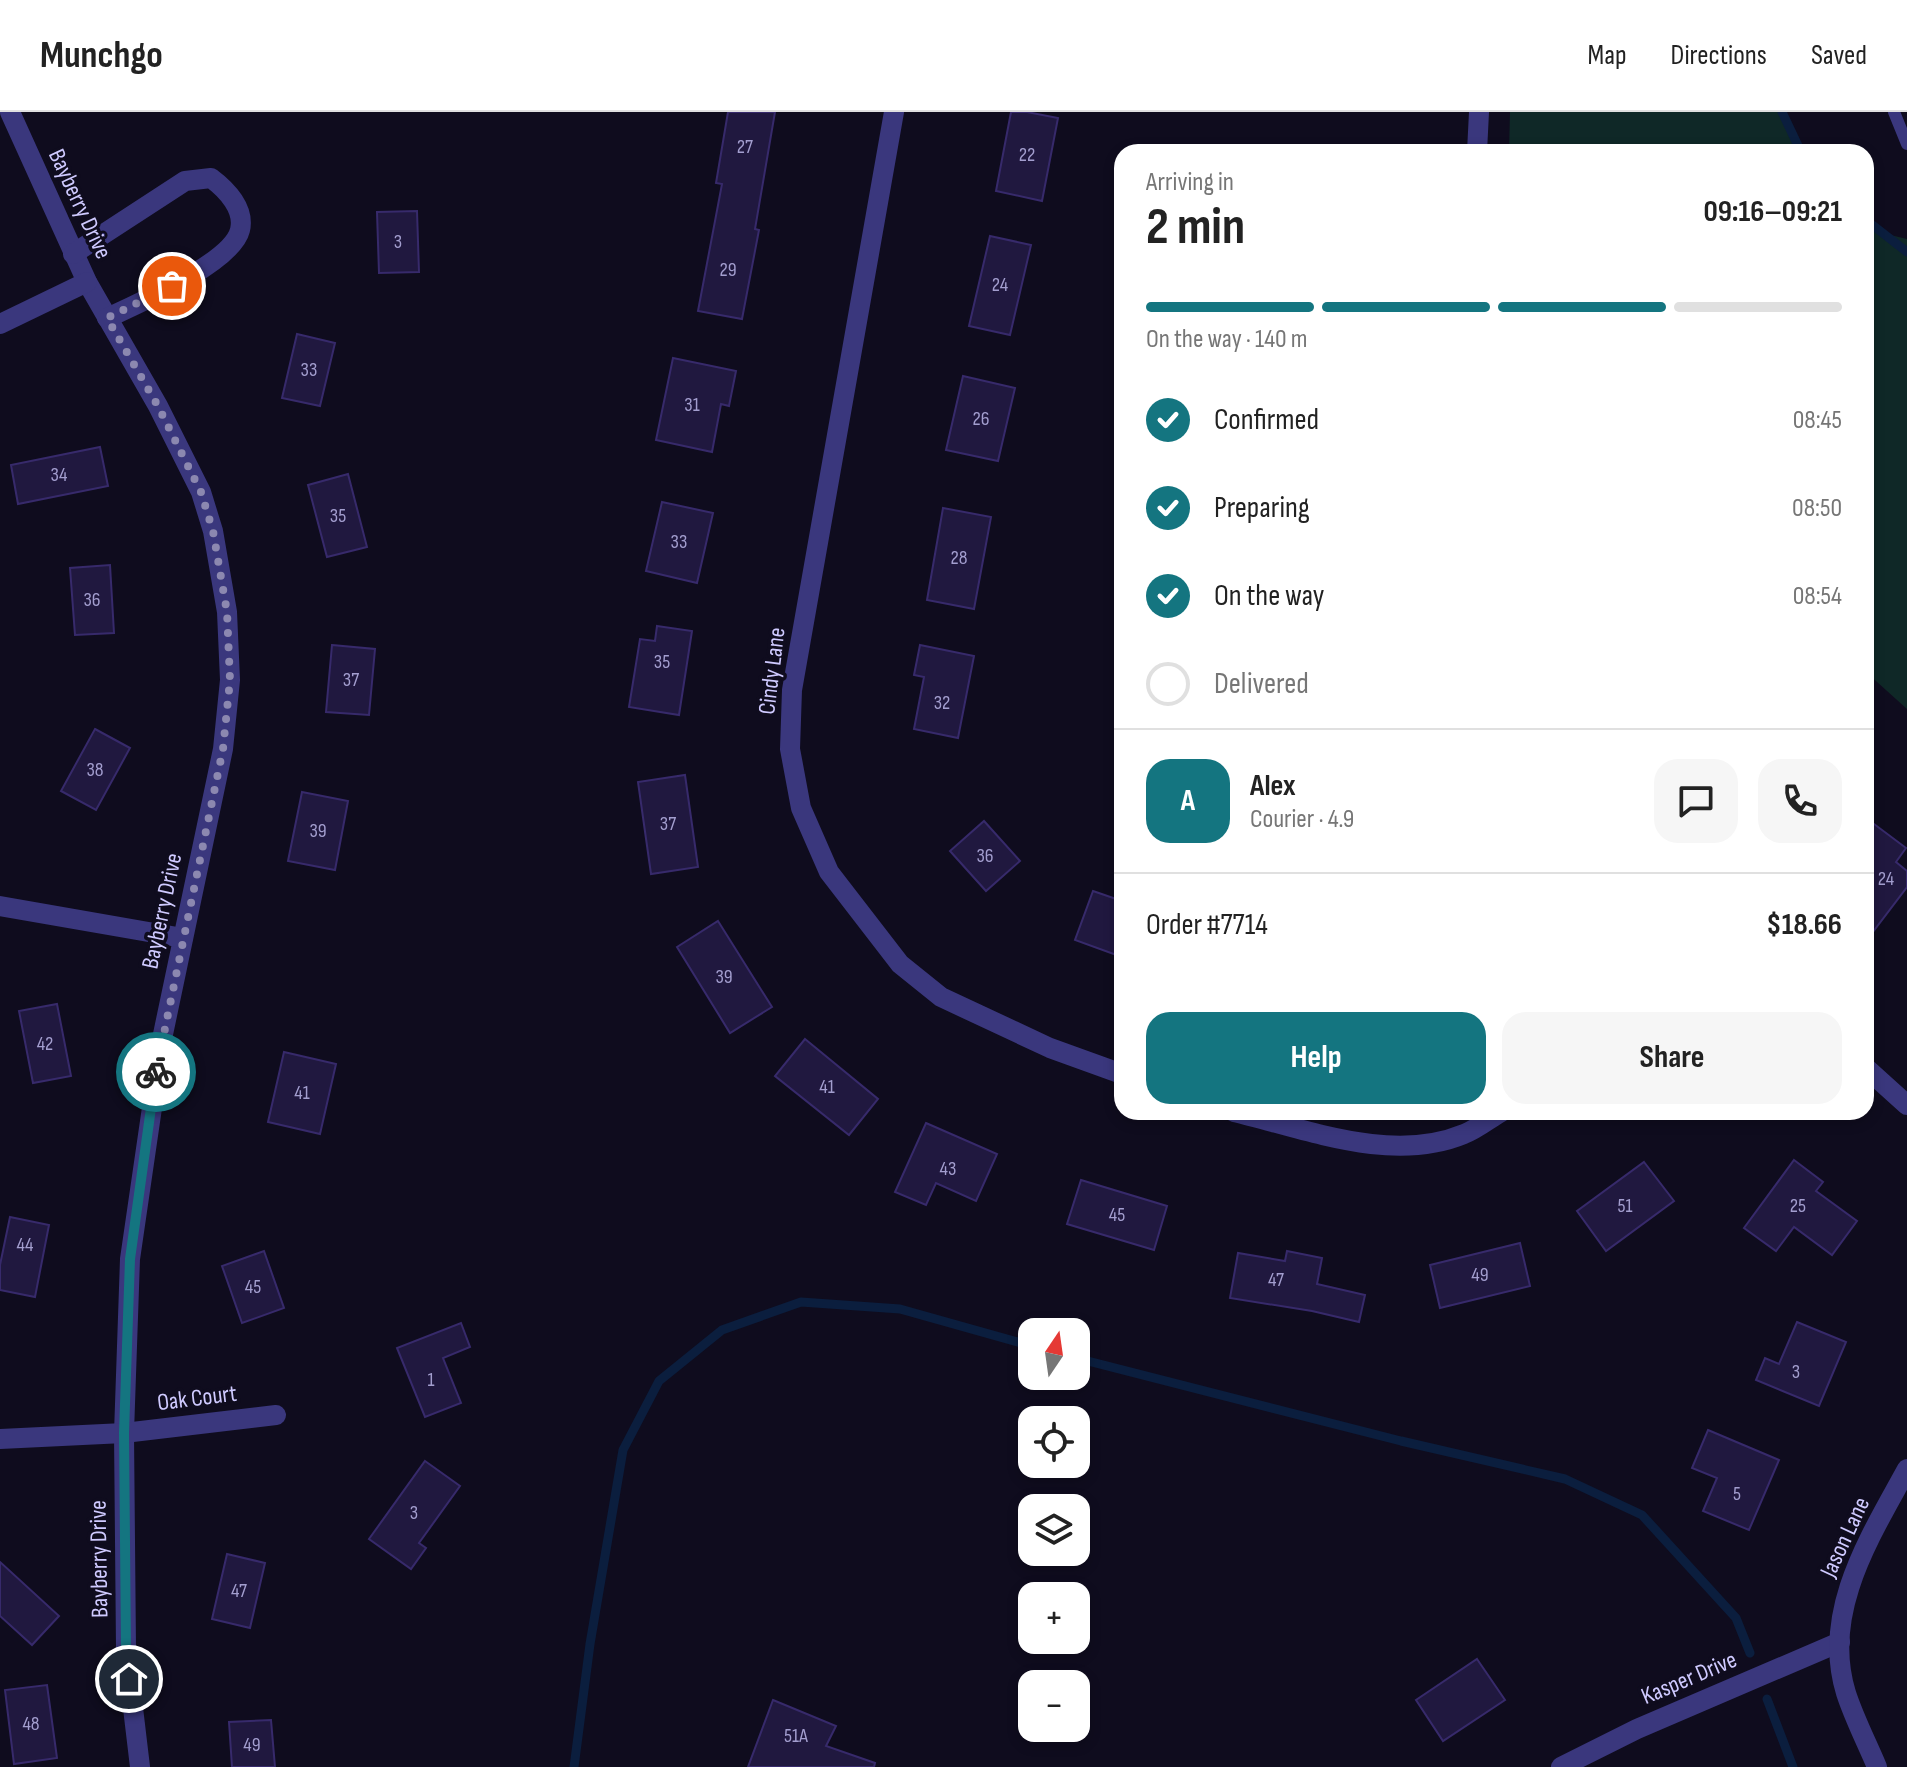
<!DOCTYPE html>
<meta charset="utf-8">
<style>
:root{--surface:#fff;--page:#f6f6f6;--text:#222;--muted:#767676;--line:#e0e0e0;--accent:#147580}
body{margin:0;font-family:"Sofia Sans Condensed",sans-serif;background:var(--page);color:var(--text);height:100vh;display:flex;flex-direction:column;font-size:30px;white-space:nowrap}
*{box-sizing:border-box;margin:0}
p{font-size:26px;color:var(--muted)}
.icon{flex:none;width:44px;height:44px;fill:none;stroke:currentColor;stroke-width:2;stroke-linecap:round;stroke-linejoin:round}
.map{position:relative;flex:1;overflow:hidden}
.details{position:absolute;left:1114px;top:32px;width:760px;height:976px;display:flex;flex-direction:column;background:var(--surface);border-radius:24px;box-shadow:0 4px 12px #0003}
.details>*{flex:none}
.needle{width:52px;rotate:13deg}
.buttons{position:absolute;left:1018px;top:1206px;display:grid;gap:16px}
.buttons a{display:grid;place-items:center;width:72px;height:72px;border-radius:16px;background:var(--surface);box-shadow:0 4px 12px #0003;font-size:40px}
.pin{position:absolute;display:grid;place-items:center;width:68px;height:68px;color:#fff;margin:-34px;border:4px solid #fff;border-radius:50%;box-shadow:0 2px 8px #0007}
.courier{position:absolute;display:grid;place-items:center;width:80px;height:80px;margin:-40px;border:6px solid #147580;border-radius:50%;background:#fff;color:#222;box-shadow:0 2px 10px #0007}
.headline em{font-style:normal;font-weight:700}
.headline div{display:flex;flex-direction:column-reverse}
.headline{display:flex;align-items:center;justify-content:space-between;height:136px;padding:0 32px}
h1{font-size:52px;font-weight:700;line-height:60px}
.bar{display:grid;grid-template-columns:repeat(4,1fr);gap:12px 8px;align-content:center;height:96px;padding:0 32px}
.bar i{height:10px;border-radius:6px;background:var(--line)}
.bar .active{background:var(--accent)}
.bar p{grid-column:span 4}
.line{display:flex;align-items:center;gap:20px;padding:0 32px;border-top:2px solid var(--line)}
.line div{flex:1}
.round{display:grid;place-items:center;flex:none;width:84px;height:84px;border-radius:24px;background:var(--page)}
ol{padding:0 32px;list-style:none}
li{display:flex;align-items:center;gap:24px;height:88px}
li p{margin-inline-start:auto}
li .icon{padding:8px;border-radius:50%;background:var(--accent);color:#fff;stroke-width:4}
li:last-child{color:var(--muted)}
li i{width:44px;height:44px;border:4px solid var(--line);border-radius:50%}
.action{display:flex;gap:16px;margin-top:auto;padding:16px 32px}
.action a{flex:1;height:92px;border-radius:24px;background:var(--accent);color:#fff;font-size:32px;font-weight:700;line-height:92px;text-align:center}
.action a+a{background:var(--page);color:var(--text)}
header{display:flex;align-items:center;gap:48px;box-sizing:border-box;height:112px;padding:0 40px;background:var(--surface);border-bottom:2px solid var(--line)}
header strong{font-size:38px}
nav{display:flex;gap:44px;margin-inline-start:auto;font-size:28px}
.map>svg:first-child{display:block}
.green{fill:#0f2827}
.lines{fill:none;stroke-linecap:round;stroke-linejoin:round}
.stream{stroke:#0b1e3e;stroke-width:9}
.building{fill:#20183f;stroke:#372a6b;stroke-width:2}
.service{stroke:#3a377d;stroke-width:12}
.minor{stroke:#3a377d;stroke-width:20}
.done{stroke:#8c88b0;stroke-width:8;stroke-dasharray:0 14.4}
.route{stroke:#147580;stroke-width:10}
.labels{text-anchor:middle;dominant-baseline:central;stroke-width:7;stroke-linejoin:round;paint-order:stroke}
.number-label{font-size:20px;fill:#a39ecf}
.street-label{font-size:24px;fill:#cfcaff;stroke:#0f0c1e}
</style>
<header>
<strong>Munchgo</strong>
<nav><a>Map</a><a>Directions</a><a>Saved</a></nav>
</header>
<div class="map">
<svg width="1907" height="1655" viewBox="0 0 1907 1655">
<rect width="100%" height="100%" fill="#0f0c1e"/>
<g class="green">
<path d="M1510,0H1782L1801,40H1509Z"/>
<path d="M1866,108L1878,120L1907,127V597L1866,560Z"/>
</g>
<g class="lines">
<g class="stream">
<path d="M1782,0L1801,40"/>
<path d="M1866,108L1907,140"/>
<path d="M1076,1246L1401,1329L1565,1367L1642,1403L1736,1506L1750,1541"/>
<path d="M1767,1587L1793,1655"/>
<path d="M574,1655L590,1532L623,1338L659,1269L722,1218L801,1190L900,1197L1032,1234"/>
</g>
</g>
<g class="building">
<path d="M728,0H775L755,117L759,118L742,207L698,199L722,72L716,71Z"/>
<path d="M1011,0H1027L1058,6L1042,89L996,79Z"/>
<path d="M417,99L419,160L379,161L377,100Z"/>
<path d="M990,124L1031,133L1010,223L969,214Z"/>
<path d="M297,222L335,231L320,294L282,286Z"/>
<path d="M673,246L736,259L729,294L721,292L712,340L656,328Z"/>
<path d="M963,264L1015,276L998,349L946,338Z"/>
<path d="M100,335L108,374L18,392L11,353Z"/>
<path d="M348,362L367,435L327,445L308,373Z"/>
<path d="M662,390L713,401L697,471L646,459Z"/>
<path d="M943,396L991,405L974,497L927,488Z"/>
<path d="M110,453L114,521L75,523L70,456Z"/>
<path d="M657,514L692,519L679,603L629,595L640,527L655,529Z"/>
<path d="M332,533L375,537L369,603L326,600Z"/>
<path d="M920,533L974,544L958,626L914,617L924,565L914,563Z"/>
<path d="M95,617L130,636L96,698L61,679Z"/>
<path d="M685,663L698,755L651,762L638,670Z"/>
<path d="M302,680L348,689L335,758L288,749Z"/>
<path d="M1866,706L1906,736L1896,750L1907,759V775L1866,829Z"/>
<path d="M984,709L1020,749L986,779L950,739Z"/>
<path d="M1093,779L1122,789V845L1075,828Z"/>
<path d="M718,809L772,895L730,921L677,835Z"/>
<path d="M57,892L71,964L33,971L19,899Z"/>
<path d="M805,927L878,987L849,1023L775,964Z"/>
<path d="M284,940L336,952L320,1022L268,1010Z"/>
<path d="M926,1011L997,1042L976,1089L936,1071L926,1093L895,1080Z"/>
<path d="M1794,1048L1823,1070L1816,1079L1857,1109L1832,1143L1794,1115L1776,1139L1744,1116Z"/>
<path d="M1644,1050L1674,1089L1606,1139L1577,1099Z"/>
<path d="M1081,1068L1167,1094L1154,1138L1067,1112Z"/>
<path d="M10,1105L49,1113L35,1185L0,1178V1153Z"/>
<path d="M1520,1131L1530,1174L1440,1196L1430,1153Z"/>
<path d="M264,1139L284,1196L242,1211L222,1154Z"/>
<path d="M1287,1139L1322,1146L1317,1172L1365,1183L1359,1210L1312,1199L1230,1186L1238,1141L1285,1149Z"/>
<path d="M1797,1210L1846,1230L1819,1294L1756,1268L1765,1246L1779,1252Z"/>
<path d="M461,1211L470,1235L443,1246L461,1291L425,1305L397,1236Z"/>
<path d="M1708,1318L1779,1348L1749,1418L1703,1399L1717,1366L1692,1356Z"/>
<path d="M425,1349L460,1374L419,1431L426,1436L411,1457L369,1427Z"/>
<path d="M227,1442L265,1451L250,1516L212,1507Z"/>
<path d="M0,1450L59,1504L32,1533L0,1504Z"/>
<path d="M1477,1547L1505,1588L1443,1629L1416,1588Z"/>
<path d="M47,1573L57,1646L14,1652L5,1578Z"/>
<path d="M773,1588L836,1614L826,1634L875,1651L874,1655H748Z"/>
<path d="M271,1608L275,1655H232L229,1610Z"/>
</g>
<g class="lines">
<path class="service" d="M1894,0L1907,32"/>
<g class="minor">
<path d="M10,0L87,170L158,294L201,380L213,419L227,500L230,568L223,637L162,927L130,1147L124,1321L126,1537L140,1655"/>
<path d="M894,0L792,578L790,637L801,696L829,760L900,852L941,885L1050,936L1122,962"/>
<path d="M1477,40L1479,0"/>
<path d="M73,142L185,69L211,66C227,78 245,97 240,118C232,151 137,192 107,206"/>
<path d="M0,212L87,170"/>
<path d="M0,794L183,826"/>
<path d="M1866,956L1907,993"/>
<path d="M1234,1000C1306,1017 1392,1052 1464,1022C1477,1017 1489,1007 1501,1000"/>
<path d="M0,1327L124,1321L276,1303"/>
<path d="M1561,1655L1637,1617L1840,1530"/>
<path d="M1877,1655C1867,1631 1854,1606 1846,1581C1821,1500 1870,1425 1907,1357"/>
</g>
</g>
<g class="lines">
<path class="done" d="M156,960L223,637L230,568L227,500L213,419L201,380L158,294L107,206L172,174"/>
<path class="route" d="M129,1567L126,1537L124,1321L130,1147L156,960"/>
</g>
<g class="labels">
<g class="number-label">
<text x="745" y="35">27</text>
<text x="1027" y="43">22</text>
<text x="398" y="130">3</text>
<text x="728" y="158">29</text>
<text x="1000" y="173">24</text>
<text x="309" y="258">33</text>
<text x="692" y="293">31</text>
<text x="981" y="307">26</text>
<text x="59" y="363">34</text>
<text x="338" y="404">35</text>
<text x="679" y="430">33</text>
<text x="959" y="446">28</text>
<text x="92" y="488">36</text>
<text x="662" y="550">35</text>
<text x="351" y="568">37</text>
<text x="942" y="591">32</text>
<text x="95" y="658">38</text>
<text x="668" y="712">37</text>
<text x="318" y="719">39</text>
<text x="985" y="744">36</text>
<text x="1886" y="767">24</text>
<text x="724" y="865">39</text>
<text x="45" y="932">42</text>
<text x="827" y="975">41</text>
<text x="302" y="981">41</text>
<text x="948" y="1057">43</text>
<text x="1625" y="1094">51</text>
<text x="1798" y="1094">25</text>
<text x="1117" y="1103">45</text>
<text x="25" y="1133">44</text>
<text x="1480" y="1163">49</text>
<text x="1276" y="1168">47</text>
<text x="253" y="1175">45</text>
<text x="1796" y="1260">3</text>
<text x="431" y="1268">1</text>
<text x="1737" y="1382">5</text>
<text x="414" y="1401">3</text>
<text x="239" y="1479">47</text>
<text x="31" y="1612">48</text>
<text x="796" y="1624">51A</text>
<text x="252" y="1633">49</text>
</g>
<g class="street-label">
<text transform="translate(80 92) rotate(65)">Bayberry Drive</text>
<text transform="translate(772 559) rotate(-83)">Cindy Lane</text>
<text transform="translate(162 799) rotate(-78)">Bayberry Drive</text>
<text transform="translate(197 1286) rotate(-7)">Oak Court</text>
<text transform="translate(1845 1425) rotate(-65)">Jason Lane</text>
<text transform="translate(99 1447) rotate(-91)">Bayberry Drive</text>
<text transform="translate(1689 1566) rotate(-23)">Kasper Drive</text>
</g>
</g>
</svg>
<div class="buttons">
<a><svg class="needle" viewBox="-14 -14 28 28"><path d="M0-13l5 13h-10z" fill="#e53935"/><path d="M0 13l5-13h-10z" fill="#767676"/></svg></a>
<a><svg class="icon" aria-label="locate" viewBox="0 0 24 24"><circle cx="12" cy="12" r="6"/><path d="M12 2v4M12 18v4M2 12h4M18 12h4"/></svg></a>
<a><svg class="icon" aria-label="layers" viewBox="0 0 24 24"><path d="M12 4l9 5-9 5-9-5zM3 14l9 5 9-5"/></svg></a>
<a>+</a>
<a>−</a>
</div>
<div class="pin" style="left:172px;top:174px;background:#ea580c"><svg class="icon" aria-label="bag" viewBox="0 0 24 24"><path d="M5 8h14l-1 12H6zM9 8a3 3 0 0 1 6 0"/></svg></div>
<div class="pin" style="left:129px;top:1567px;background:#1f2937"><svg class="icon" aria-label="home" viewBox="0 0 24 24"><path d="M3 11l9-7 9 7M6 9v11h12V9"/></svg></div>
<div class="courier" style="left:156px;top:960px"><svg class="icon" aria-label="bike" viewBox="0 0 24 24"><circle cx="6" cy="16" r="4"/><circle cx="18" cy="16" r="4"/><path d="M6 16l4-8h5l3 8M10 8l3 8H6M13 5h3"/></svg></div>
<section class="details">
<div class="headline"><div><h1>2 min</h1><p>Arriving in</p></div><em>09:16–09:21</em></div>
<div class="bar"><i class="active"></i><i class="active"></i><i class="active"></i><i></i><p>On the way · 140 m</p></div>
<ol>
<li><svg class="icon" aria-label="check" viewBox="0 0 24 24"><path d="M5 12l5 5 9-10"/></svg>Confirmed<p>08:45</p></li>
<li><svg class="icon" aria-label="check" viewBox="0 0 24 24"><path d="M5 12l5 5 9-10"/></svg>Preparing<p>08:50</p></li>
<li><svg class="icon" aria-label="check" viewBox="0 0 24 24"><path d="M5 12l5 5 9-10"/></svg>On the way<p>08:54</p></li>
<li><i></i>Delivered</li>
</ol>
<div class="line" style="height:144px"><b class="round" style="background:var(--accent);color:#fff">A</b><div><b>Alex</b><p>Courier · 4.9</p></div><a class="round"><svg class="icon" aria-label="chat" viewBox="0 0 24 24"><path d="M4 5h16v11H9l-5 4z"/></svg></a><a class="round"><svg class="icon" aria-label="phone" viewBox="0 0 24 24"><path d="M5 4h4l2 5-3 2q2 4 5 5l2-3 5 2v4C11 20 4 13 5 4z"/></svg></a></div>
<div class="line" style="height:104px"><div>Order #7714</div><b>$18.66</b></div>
<div class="action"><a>Help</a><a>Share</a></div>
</section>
</div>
